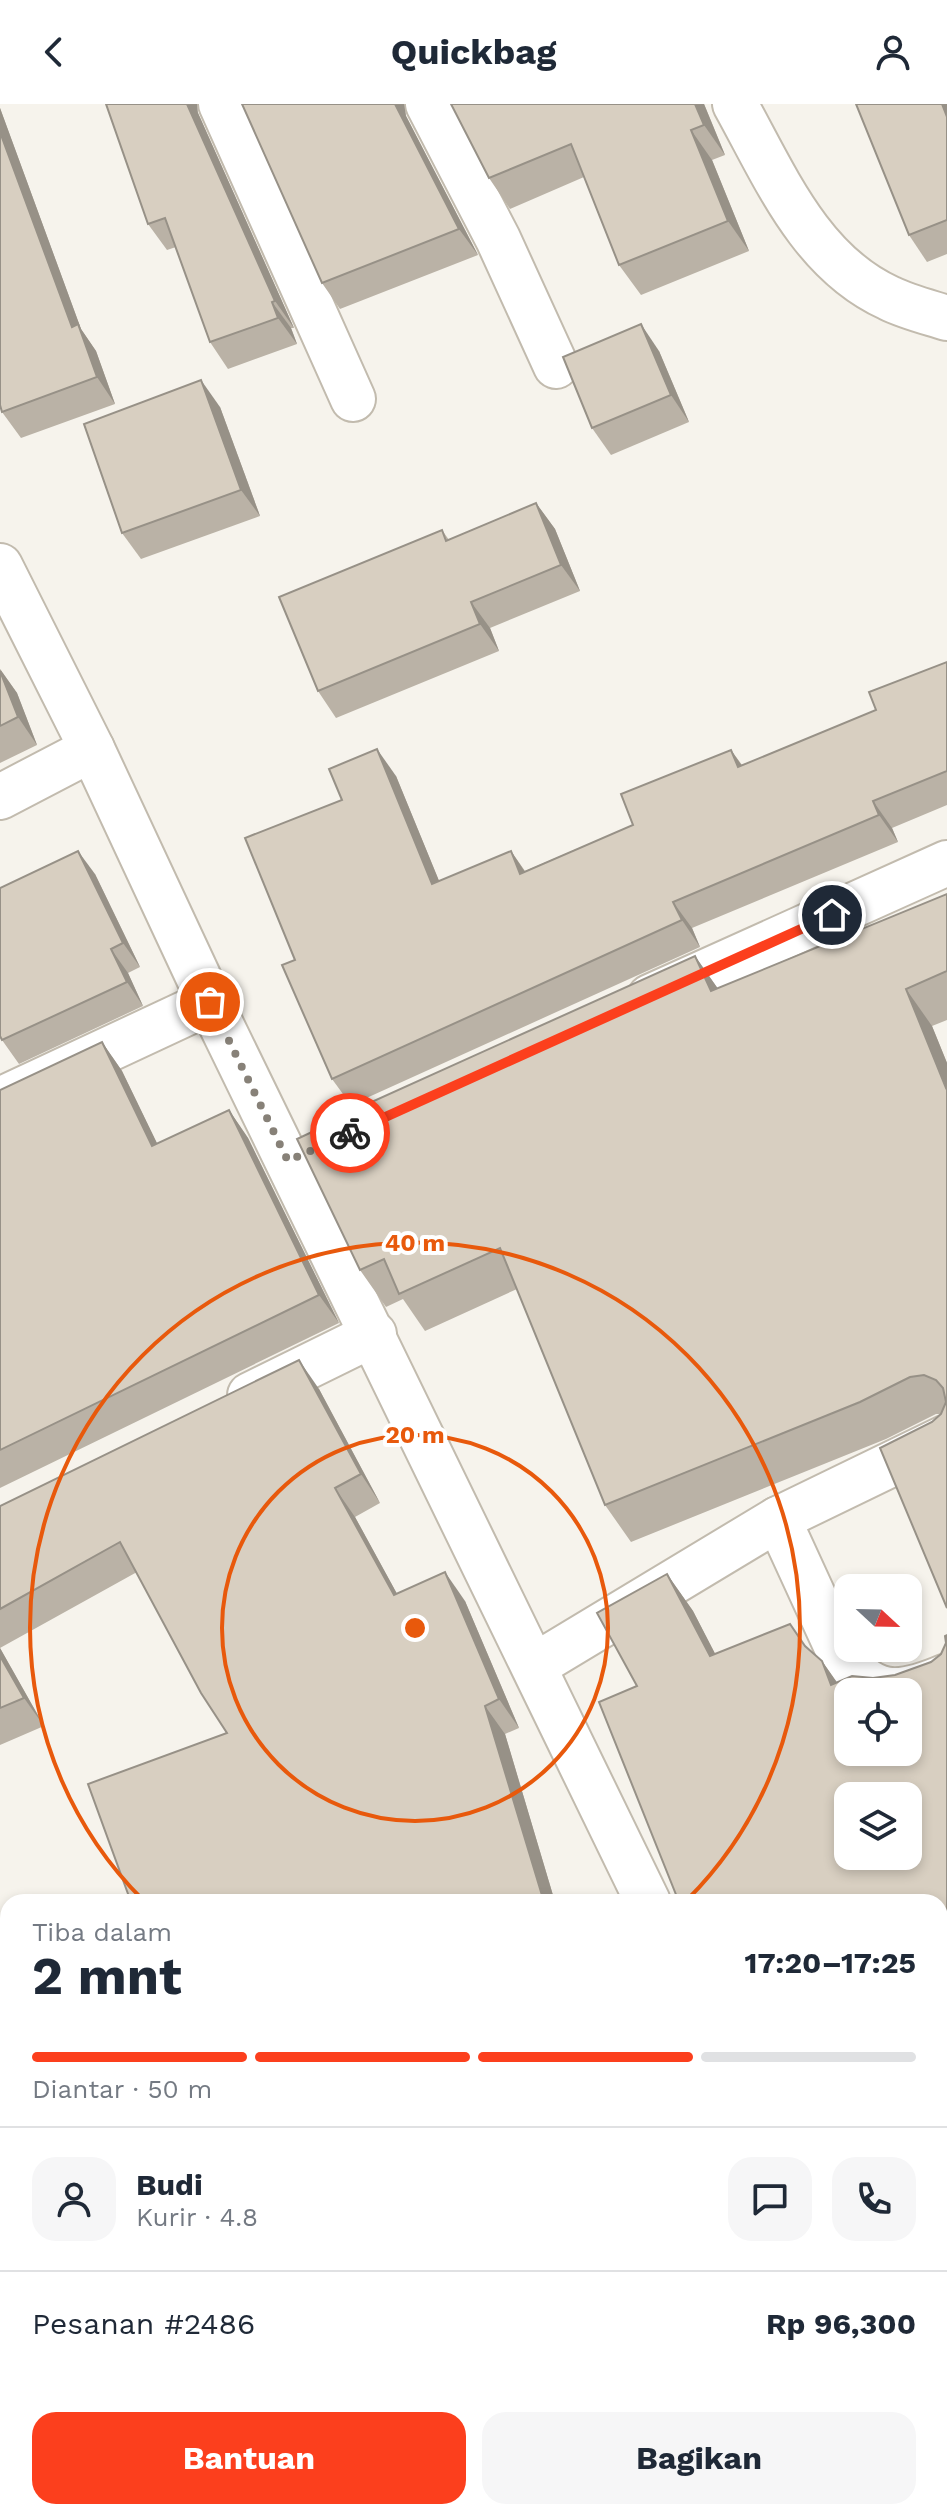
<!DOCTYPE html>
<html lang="id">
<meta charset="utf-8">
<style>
:root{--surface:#fff;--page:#f6f6f7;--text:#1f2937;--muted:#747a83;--line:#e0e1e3;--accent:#fc3f1d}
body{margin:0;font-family:"Work Sans",sans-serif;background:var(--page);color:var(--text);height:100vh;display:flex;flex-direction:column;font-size:30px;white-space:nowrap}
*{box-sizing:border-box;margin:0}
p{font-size:26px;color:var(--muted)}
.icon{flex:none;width:44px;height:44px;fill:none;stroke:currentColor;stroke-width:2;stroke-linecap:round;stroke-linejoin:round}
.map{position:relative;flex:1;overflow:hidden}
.drawer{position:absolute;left:0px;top:1790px;width:948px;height:626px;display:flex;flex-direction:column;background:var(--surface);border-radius:24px 24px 0 0;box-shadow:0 4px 12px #0003}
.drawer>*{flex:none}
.needle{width:52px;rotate:112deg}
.fabs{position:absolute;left:834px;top:1470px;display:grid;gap:16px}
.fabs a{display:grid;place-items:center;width:88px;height:88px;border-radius:16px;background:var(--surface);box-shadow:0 4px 12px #0003;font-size:40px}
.pin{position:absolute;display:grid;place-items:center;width:68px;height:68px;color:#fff;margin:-34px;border:4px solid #fff;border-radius:50%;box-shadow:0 2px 8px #0007}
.courier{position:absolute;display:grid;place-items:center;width:80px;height:80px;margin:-40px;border:6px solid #fc3f1d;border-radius:50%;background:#fff;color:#222;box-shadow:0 2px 10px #0007}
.headline em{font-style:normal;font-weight:700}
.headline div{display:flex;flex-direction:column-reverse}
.headline{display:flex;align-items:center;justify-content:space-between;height:136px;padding:0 32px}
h1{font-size:52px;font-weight:700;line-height:60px}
.bar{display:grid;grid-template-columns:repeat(4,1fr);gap:12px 8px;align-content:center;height:96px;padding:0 32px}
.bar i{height:10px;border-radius:6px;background:var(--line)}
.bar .selected{background:var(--accent)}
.bar p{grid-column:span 4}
.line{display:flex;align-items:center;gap:20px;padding:0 32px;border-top:2px solid var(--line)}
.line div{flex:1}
.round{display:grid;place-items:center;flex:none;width:84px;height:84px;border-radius:24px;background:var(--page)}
.primary-button{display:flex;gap:16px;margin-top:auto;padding:16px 32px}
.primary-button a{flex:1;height:92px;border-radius:24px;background:var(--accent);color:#fff;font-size:32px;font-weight:700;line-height:92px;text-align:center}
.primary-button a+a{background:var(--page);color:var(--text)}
header{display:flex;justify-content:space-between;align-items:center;height:104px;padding:0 32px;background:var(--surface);font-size:36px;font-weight:700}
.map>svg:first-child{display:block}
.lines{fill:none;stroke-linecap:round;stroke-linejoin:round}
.minor-casing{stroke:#c2bbae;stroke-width:48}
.minor{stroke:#fff;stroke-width:44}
.rail-casing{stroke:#9a9a9a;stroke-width:9}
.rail{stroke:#fff;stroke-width:6;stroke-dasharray:18;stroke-linecap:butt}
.wall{fill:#bab2a6}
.shaded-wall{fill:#979187}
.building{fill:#d8cfc1;stroke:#979187;stroke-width:2;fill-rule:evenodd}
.done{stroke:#878178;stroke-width:8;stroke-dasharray:0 14.4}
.route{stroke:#fc3f1d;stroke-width:10}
.ring{fill:none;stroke:#e8590c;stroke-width:4}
.centre{fill:#e8590c;stroke:#fff;stroke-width:4}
.ring-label{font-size:24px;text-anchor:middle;font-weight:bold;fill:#e8590c;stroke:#fff;stroke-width:8;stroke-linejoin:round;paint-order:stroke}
</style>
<header><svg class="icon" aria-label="back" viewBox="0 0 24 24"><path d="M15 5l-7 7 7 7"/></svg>Quickbag<svg class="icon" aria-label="person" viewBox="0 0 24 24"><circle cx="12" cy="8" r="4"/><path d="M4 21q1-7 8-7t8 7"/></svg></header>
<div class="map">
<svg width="947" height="2415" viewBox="0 0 947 2415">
<rect width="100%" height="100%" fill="#f6f3ec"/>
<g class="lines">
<defs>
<g id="minor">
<path d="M221,0L353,295"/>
<path d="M428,0L498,135L556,262"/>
<path d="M735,0C775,72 810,158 889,194C907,203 928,208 947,214"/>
<path d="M0,462L92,645L210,898L648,1798"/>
<path d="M0,693L92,645"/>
<path d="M650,893L947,759"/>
<path d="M0,996L210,898"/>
<path d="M250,1291L374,1230"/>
<path d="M778,1415L839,1548C871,1595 898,1593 947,1572"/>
<path d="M534,1562L778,1415L947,1333"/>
<path d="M0,2144L8,2143"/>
<path d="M940,2402L946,2415"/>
<path d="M356,2415L386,2408"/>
</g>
</defs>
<use href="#minor" class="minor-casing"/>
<use href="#minor" class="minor"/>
<defs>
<g id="rail">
<path d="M940,2127L947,2125"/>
<path d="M0,2331L8,2329"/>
</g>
</defs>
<use href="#rail" class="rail-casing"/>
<use href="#rail" class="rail"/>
</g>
<g class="wall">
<path d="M242,0H404L406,12L478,151L340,205L322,179Z"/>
<path d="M451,0H704L725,51L712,56L749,147L641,191L619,161L584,73L510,105L489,74Z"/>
<path d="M947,0V150L927,158L909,131Z"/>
<path d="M0,4L81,225L96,247L115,300L21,334L2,308L0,301Z"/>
<path d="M198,9L294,224H291L297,240L228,265L210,238L176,143L167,146L148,120Z"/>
<path d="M659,247L689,318L611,351L592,324Z"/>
<path d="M220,303L260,412L141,455L122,429Z"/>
<path d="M536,399L555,425L580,487L490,524L499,547L336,614L318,587L442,426L449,436Z"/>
<path d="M947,558V701L892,724L898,738L692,824L700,843L351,1001L332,975L295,856L396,672L439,777L511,747L525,767L633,721L731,646L742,661L876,606Z"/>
<path d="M0,565L17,589L37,641L0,659Z"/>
<path d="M95,770L140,863L128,869L143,902L19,960L2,936Z"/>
<path d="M947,790V916L932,922L947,959V1504L932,1318L941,1310H936L886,1335L631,1438L605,1401L517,1185L425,1227L403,1195L386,1203L360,1166L695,852L718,885Z"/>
<path d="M102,938L122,967L157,1040L229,1006L248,1034L339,1219L0,1384V986Z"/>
<path d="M319,1285L380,1399L355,1413L397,1490L465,1497L519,1624L505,1630L555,1798H131L227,1629L137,1468L0,1544L44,1622L0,1641V1402Z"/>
<path d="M667,1470L693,1507L715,1550L805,1542L822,1557L837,1579L895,1571L931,1558L941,1550L946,1539L947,1531V2007L940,2008V1798L637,1582Z"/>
<path d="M8,1867V2041L0,2043V1870Z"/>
<path d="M947,2149V2272L940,2273V2151Z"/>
<path d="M181,2408H309L272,2415H186Z"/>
</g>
<g class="shaded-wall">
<path d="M187,0H197L198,9L294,224L275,197Z"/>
<path d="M395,0H404L406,12L478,151L459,125Z"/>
<path d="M695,0H704L725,51L704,21Z"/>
<path d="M941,0H947V13Z"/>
<path d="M0,4L81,225L96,247L115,300L97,273L72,223L0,28Z"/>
<path d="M691,26L712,56L749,147L728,117Z"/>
<path d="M272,198L291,224L297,240L278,214Z"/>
<path d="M641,220L659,247L689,318L671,291Z"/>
<path d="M201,276L220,303L260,412L241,386Z"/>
<path d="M536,399L555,425L580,487L561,461Z"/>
<path d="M471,498L490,524L499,547L480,520Z"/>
<path d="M0,565L17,589L37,641L18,613Z"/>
<path d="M377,645L396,672L451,806L432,780Z"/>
<path d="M731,646L749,672L738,663Z"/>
<path d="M873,697L892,724L898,738L879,711Z"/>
<path d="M78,747L95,770L140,863L123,839Z"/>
<path d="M511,747L529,774L520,770Z"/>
<path d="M673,798L692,824L700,843L682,816Z"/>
<path d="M111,845L128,869L143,902L127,878Z"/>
<path d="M695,852L721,889L711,887Z"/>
<path d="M906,885L932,922L947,959V985Z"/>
<path d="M102,938L122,967L172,1070L152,1042Z"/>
<path d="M229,1006L248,1034L339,1219L319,1191Z"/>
<path d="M299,1256L319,1285L380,1399L361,1370Z"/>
<path d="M335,1384L355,1413L413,1519L394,1491Z"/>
<path d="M445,1468L465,1497L519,1624L499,1595Z"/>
<path d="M667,1470L693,1507L736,1590L710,1552Z"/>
<path d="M0,1544L44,1622L24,1594L0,1552Z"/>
<path d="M822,1557L848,1594L831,1581Z"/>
<path d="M485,1602L505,1630L555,1798H544Z"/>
<path d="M575,2408H589L590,2415H576Z"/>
<path d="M841,2408H855L856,2415H842Z"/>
</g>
<g class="building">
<path d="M106,0H187L275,197L272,198L278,214L210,238L165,114L148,120Z"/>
<path d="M242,0H395L459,125L322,179Z"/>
<path d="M451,0H695L704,21L691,26L728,117L619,161L571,40L489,74Z"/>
<path d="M856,0H942L947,13V116L909,131Z"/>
<path d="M0,28L72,223L78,220L97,273L2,308L0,301Z"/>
<path d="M641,220L671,291L592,324L563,253Z"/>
<path d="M201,276L241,386L122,429L84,320Z"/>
<path d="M536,399L561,461L471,498L480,520L318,587L279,493L442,426L446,437Z"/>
<path d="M947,558V667L873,697L879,711L673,798L682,816L332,975L282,861L295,856L245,734L342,696L329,665L377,645L432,780L511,747L520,770L633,721L621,690L731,646L738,663L876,606L869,588Z"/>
<path d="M0,567L18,613L0,622Z"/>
<path d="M78,747L123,839L111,845L127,878L2,936L0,932V784Z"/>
<path d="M947,790V867L906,885L946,984L947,983V1504L880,1344L932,1318L941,1310L946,1298L943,1284L936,1276L924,1271L910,1273L860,1298L605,1401L500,1144L399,1190L384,1155L360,1166L297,1035L346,1012L345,1010L695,852L711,887Z"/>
<path d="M102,938L152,1042L229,1006L319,1191L0,1346V986Z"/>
<path d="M299,1256L361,1370L335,1384L394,1491L445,1468L499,1595L485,1602L544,1798H131L88,1680L227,1629L201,1589L120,1438L0,1505V1402Z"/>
<path d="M667,1470L710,1552L790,1520L805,1542L822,1557L831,1581L852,1572L873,1574L895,1571L931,1558L941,1550L946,1539L945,1532L947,1531V1965L940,1966V1798H679L599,1598L637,1582L597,1509ZM848,1588H908V1648H848ZM848,1692H908V1752H848Z"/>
<path d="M0,1552L24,1594L0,1604Z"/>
<path d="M8,1867V2006L0,2009V1870Z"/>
<path d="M947,2149V2236L940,2238V2151Z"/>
<path d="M503,2408H575L576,2415H483Z"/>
<path d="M653,2408H841L842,2415H655Z"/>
</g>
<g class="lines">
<path class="done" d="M210,898L288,1057L350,1029"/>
<path class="route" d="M350,1029L832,811"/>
</g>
<g class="ring">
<circle cx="415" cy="1524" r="193"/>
<path d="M143 1796A385 385 0 1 1 687 1796"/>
</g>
<circle cx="415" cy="1524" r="12" class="centre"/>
<g class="ring-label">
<text x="415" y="1147">40 m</text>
<text x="415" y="1339">20 m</text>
</g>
</svg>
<div class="fabs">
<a><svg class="needle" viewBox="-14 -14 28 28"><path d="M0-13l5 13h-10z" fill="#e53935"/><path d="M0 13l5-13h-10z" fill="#747a83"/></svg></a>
<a><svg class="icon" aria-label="locate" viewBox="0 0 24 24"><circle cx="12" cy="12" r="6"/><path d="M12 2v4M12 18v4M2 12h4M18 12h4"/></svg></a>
<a><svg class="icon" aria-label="layers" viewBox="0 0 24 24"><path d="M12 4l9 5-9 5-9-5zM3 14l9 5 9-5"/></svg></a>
</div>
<div class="pin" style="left:210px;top:898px;background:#ea580c"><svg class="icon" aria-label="bag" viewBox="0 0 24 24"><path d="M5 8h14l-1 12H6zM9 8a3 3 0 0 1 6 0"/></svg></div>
<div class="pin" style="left:832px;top:811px;background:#1f2937"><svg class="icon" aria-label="home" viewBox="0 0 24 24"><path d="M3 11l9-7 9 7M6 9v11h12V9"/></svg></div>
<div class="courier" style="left:350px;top:1029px"><svg class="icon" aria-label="bike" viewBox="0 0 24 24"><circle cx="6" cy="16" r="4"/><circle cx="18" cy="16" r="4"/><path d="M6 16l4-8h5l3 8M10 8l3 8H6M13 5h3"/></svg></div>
<section class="drawer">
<div class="headline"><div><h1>2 mnt</h1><p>Tiba dalam</p></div><em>17:20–17:25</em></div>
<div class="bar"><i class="selected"></i><i class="selected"></i><i class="selected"></i><i></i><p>Diantar · 50 m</p></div>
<div class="line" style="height:144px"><a class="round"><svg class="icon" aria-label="person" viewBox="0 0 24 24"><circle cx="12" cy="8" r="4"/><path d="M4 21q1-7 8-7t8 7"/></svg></a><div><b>Budi</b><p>Kurir · 4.8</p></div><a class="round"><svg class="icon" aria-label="chat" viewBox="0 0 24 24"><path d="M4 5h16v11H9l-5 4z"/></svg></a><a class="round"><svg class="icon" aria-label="phone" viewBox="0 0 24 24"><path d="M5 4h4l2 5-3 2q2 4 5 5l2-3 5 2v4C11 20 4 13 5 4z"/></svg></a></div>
<div class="line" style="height:104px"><div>Pesanan #2486</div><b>Rp 96,300</b></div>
<div class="primary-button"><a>Bantuan</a><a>Bagikan</a></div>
</section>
</div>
